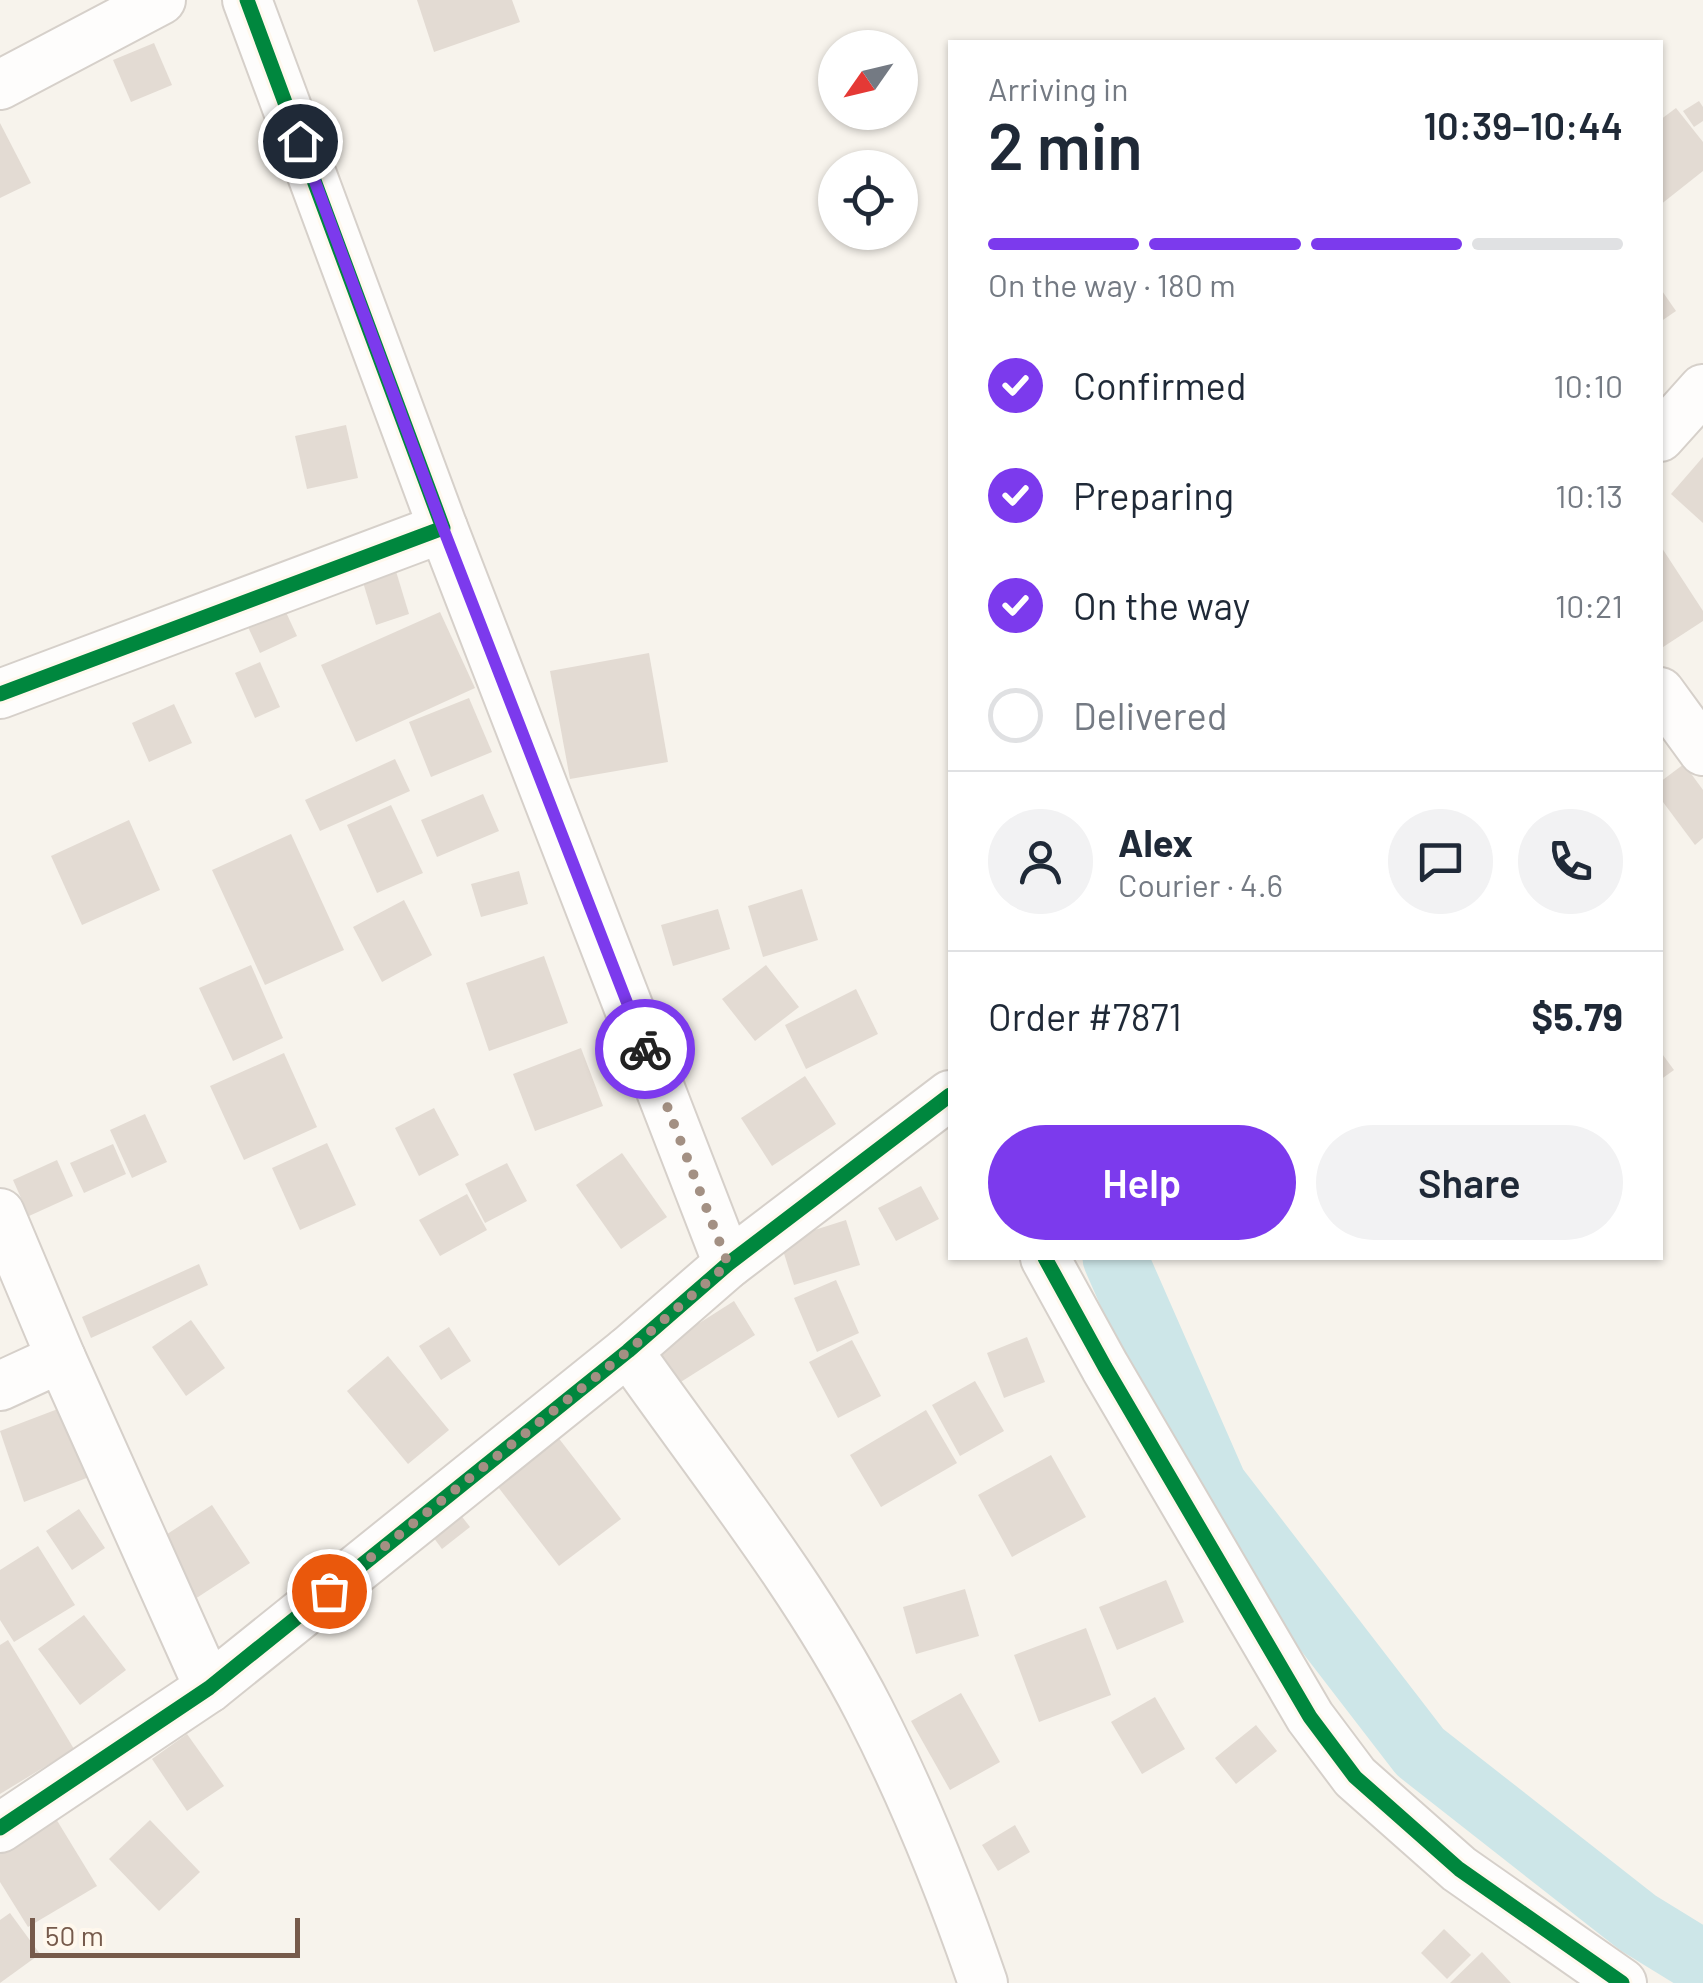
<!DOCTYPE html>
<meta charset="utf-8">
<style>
:root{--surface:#fff;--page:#f2f2f3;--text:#1f2937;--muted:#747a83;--line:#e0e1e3;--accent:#7c3aed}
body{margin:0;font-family:Barlow,sans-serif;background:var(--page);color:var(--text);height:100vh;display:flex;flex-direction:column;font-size:38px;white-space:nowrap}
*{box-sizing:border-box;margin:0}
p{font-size:32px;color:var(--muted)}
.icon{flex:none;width:55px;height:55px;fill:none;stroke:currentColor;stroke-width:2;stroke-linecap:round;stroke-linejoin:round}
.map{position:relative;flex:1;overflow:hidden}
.side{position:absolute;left:948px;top:40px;width:715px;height:1220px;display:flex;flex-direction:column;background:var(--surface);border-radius:0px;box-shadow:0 2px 8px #0004}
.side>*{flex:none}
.needle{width:65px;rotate:236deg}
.tools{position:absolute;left:818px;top:30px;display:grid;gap:20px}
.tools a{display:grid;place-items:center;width:100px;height:100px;border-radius:50%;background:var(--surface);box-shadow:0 2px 8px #0004;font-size:50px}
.scale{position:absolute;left:30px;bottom:25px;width:270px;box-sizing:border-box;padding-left:10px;border:5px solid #765a4b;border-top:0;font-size:28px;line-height:35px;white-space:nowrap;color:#765a4b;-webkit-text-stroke:8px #fff8ed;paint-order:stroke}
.pin{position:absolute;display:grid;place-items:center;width:85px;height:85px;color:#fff;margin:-42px;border:5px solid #fff;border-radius:50%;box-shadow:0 2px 10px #0007}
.courier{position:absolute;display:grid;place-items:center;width:100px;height:100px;margin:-50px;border:8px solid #7c3aed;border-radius:50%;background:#fff;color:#222;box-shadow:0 2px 12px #0007}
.summary em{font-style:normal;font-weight:600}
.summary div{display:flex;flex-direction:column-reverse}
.summary{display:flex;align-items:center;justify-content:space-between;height:170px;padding:0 40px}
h1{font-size:65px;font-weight:600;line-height:75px}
.bar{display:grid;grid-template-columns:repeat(4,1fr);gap:15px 10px;align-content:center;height:120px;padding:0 40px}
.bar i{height:12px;border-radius:8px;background:var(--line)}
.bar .current{background:var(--accent)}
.bar p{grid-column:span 4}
.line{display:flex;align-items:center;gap:25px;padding:0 40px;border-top:2px solid var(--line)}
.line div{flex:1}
.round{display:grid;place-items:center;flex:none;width:105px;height:105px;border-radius:52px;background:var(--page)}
ol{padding:0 40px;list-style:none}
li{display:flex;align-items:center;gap:30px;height:110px}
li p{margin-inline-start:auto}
li .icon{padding:10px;border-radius:50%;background:var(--accent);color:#fff;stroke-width:4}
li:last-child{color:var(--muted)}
li i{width:55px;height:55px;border:5px solid var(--line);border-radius:50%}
.cta{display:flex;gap:20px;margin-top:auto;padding:20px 40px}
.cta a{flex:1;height:115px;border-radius:60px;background:var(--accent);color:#fff;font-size:40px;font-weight:600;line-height:115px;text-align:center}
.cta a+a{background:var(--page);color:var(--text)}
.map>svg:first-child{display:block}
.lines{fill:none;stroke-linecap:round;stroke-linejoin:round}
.river{stroke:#cde6e8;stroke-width:65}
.building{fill:#e3dbd3}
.minor-casing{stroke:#d6d0ca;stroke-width:52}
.minor{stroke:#fefdfc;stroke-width:48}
.cycleway-casing{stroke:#fff8ed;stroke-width:21}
.cycleway{stroke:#00873e;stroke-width:15}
.done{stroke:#a39083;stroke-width:10;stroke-dasharray:0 18}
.route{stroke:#7c3aed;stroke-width:12}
</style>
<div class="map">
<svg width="1703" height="1983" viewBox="0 0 1703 1983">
<rect width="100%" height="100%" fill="#f7f3ec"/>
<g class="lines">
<path class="river" d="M1115,1258L1215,1486L1420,1752L1638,1923L1703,1963"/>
</g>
<g class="building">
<path d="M417,0H512L520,22L434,52Z"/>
<path d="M154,43L172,85L131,102L113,60Z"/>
<path d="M1699,101L1703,107V121L1694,127L1683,111Z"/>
<path d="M1676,108L1703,142V171L1660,205V120Z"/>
<path d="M0,123L31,183L0,198Z"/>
<path d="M1660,288L1676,311L1660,322Z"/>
<path d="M346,425L358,478L307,489L295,436Z"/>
<path d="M1703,457V523L1671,494Z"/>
<path d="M1660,545L1703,611V621L1660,649Z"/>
<path d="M395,568L409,614L376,625L362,579Z"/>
<path d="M278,595L297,636L260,653L241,612Z"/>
<path d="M440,612L475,688L356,742L321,665Z"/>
<path d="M649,653L668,762L570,779L550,671Z"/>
<path d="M260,662L280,707L255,718L235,673Z"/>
<path d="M469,698L492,752L431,777L409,722Z"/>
<path d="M174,704L192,743L149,762L132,723Z"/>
<path d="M395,759L410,791L320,831L305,800Z"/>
<path d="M1684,764L1703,790V838L1695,845L1660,798V782Z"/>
<path d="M483,794L499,831L437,857L421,820Z"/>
<path d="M391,805L423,873L377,893L347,825Z"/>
<path d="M129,820L160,890L82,925L51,856Z"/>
<path d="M291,834L344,950L265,985L212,870Z"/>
<path d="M519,871L528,904L481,917L471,884Z"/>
<path d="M802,889L818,940L763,957L748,906Z"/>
<path d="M404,900L432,955L382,982L353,927Z"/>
<path d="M718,909L730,949L673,966L661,925Z"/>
<path d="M544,956L568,1023L489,1051L466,983Z"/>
<path d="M251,965L283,1038L233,1061L199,988Z"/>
<path d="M766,965L799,1007L755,1041L722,999Z"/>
<path d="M856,989L878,1034L806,1069L785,1025Z"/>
<path d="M581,1048L603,1106L535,1131L513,1074Z"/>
<path d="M1660,1051L1674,1070L1660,1080Z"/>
<path d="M284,1053L317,1127L244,1160L210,1086Z"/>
<path d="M805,1076L836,1124L772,1166L741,1118Z"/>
<path d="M434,1108L459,1155L419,1176L395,1128Z"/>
<path d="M145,1114L167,1162L132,1178L110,1130Z"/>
<path d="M327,1143L356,1205L300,1230L272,1168Z"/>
<path d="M113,1144L126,1174L84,1193L70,1163Z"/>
<path d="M622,1153L667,1217L621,1249L576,1185Z"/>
<path d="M57,1160L73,1196L29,1216L13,1180Z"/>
<path d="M507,1163L527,1201L485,1223L465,1184Z"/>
<path d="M921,1186L939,1219L896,1241L878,1208Z"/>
<path d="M467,1194L487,1230L440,1256L419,1220Z"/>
<path d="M846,1220L860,1265L794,1285L780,1241Z"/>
<path d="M199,1264L208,1285L91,1338L82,1317Z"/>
<path d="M836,1280L859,1333L817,1352L794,1298Z"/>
<path d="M734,1301L755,1335L676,1385L654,1352Z"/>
<path d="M191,1320L225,1368L186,1396L152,1347Z"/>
<path d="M449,1327L471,1361L441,1380L419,1346Z"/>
<path d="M1027,1337L1045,1382L1004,1398L987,1353Z"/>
<path d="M852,1340L881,1396L838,1418L809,1362Z"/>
<path d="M388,1356L449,1430L408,1464L347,1391Z"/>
<path d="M975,1381L1004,1431L960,1456L932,1405Z"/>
<path d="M71,1404L97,1474L24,1502L0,1431Z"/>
<path d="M926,1410L957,1463L881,1507L850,1455Z"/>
<path d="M547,1423L621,1519L559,1566L485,1470Z"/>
<path d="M1051,1455L1086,1517L1012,1557L978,1495Z"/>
<path d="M212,1505L250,1563L195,1599L158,1540Z"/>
<path d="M79,1509L105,1548L72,1570L46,1531Z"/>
<path d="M456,1509L470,1527L442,1549L428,1530Z"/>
<path d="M38,1546L75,1605L14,1642L0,1620V1570Z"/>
<path d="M1166,1580L1184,1622L1117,1650L1099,1607Z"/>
<path d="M965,1589L979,1636L916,1654L903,1607Z"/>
<path d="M84,1615L126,1670L80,1705L38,1649Z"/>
<path d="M1086,1628L1111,1695L1039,1722L1014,1655Z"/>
<path d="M8,1640L74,1749L0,1794V1645Z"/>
<path d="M961,1693L1000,1762L950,1790L911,1721Z"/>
<path d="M1155,1697L1185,1749L1142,1774L1111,1722Z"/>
<path d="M1256,1725L1277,1751L1236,1784L1215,1758Z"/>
<path d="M187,1734L224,1786L187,1811L152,1759Z"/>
<path d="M50,1809L97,1886L28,1927L0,1882V1840Z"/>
<path d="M150,1820L200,1872L159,1911L109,1859Z"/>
<path d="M1015,1825L1030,1852L998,1871L982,1845Z"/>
<path d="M10,1913L40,1954L0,1983V1920Z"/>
<path d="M1444,1929L1471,1955L1447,1979L1421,1953Z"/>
<path d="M1482,1952L1511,1983H1450Z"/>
</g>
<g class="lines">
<defs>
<g id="minor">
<path d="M0,85L161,0"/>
<path d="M1660,437L1703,389"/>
<path d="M443,528L728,1264"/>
<path d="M1660,692L1703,751"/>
<path d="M0,694L443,528L247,0"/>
<path d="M0,1213L61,1358L209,1688"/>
<path d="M1045,1258L1105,1367L1310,1717L1355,1777L1459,1869L1622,1983"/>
<path d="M628,1351C708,1465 806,1587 869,1710C914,1798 951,1890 983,1983"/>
<path d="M0,1386L61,1358"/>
<path d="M0,1828L209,1688L628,1351L728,1264L950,1095"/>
</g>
</defs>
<use href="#minor" class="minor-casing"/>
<use href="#minor" class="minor"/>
<defs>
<g id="cycleway">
<path d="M0,694L443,528L247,0"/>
<path d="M1045,1258L1105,1367L1310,1717L1355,1777L1459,1869L1622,1983"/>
<path d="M0,1828L209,1688L628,1351L728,1264L950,1095"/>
</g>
</defs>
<use href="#cycleway" class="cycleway-casing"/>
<use href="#cycleway" class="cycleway"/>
</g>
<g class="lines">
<path class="done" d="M329,1591L628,1351L728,1264L645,1049"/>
<path class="route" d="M300,141L443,528L645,1049"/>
</g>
</svg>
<div class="tools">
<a><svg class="needle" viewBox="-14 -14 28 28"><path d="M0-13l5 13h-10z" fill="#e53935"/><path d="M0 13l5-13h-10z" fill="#747a83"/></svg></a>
<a><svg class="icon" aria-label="locate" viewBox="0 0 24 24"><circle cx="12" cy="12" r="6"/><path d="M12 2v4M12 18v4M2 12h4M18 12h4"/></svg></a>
</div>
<div class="scale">50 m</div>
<div class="pin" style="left:329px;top:1591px;background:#ea580c"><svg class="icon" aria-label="bag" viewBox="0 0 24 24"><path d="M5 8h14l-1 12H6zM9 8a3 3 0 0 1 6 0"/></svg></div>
<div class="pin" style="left:300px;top:141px;background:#1f2937"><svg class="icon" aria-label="home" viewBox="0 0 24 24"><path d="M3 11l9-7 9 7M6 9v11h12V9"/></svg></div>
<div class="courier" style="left:645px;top:1049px"><svg class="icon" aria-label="bike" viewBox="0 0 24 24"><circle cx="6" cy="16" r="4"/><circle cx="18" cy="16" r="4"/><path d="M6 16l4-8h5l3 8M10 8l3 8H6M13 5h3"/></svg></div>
<section class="side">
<div class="summary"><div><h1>2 min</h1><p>Arriving in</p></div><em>10:39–10:44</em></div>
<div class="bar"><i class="current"></i><i class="current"></i><i class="current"></i><i></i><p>On the way · 180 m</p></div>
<ol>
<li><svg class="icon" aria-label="check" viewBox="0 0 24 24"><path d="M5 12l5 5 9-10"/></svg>Confirmed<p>10:10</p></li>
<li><svg class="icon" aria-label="check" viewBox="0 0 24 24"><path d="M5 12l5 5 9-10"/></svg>Preparing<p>10:13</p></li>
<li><svg class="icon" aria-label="check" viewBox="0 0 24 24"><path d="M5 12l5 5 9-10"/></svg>On the way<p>10:21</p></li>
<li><i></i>Delivered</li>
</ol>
<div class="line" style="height:180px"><a class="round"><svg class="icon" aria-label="person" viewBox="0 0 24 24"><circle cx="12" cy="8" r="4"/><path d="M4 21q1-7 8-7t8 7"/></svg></a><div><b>Alex</b><p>Courier · 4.6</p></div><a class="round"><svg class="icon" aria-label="chat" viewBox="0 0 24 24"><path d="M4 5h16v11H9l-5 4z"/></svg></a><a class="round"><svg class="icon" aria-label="phone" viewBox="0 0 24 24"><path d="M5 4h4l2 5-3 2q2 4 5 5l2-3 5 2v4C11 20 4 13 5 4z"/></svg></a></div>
<div class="line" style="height:130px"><div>Order #7871</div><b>$5.79</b></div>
<div class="cta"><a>Help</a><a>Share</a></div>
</section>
</div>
